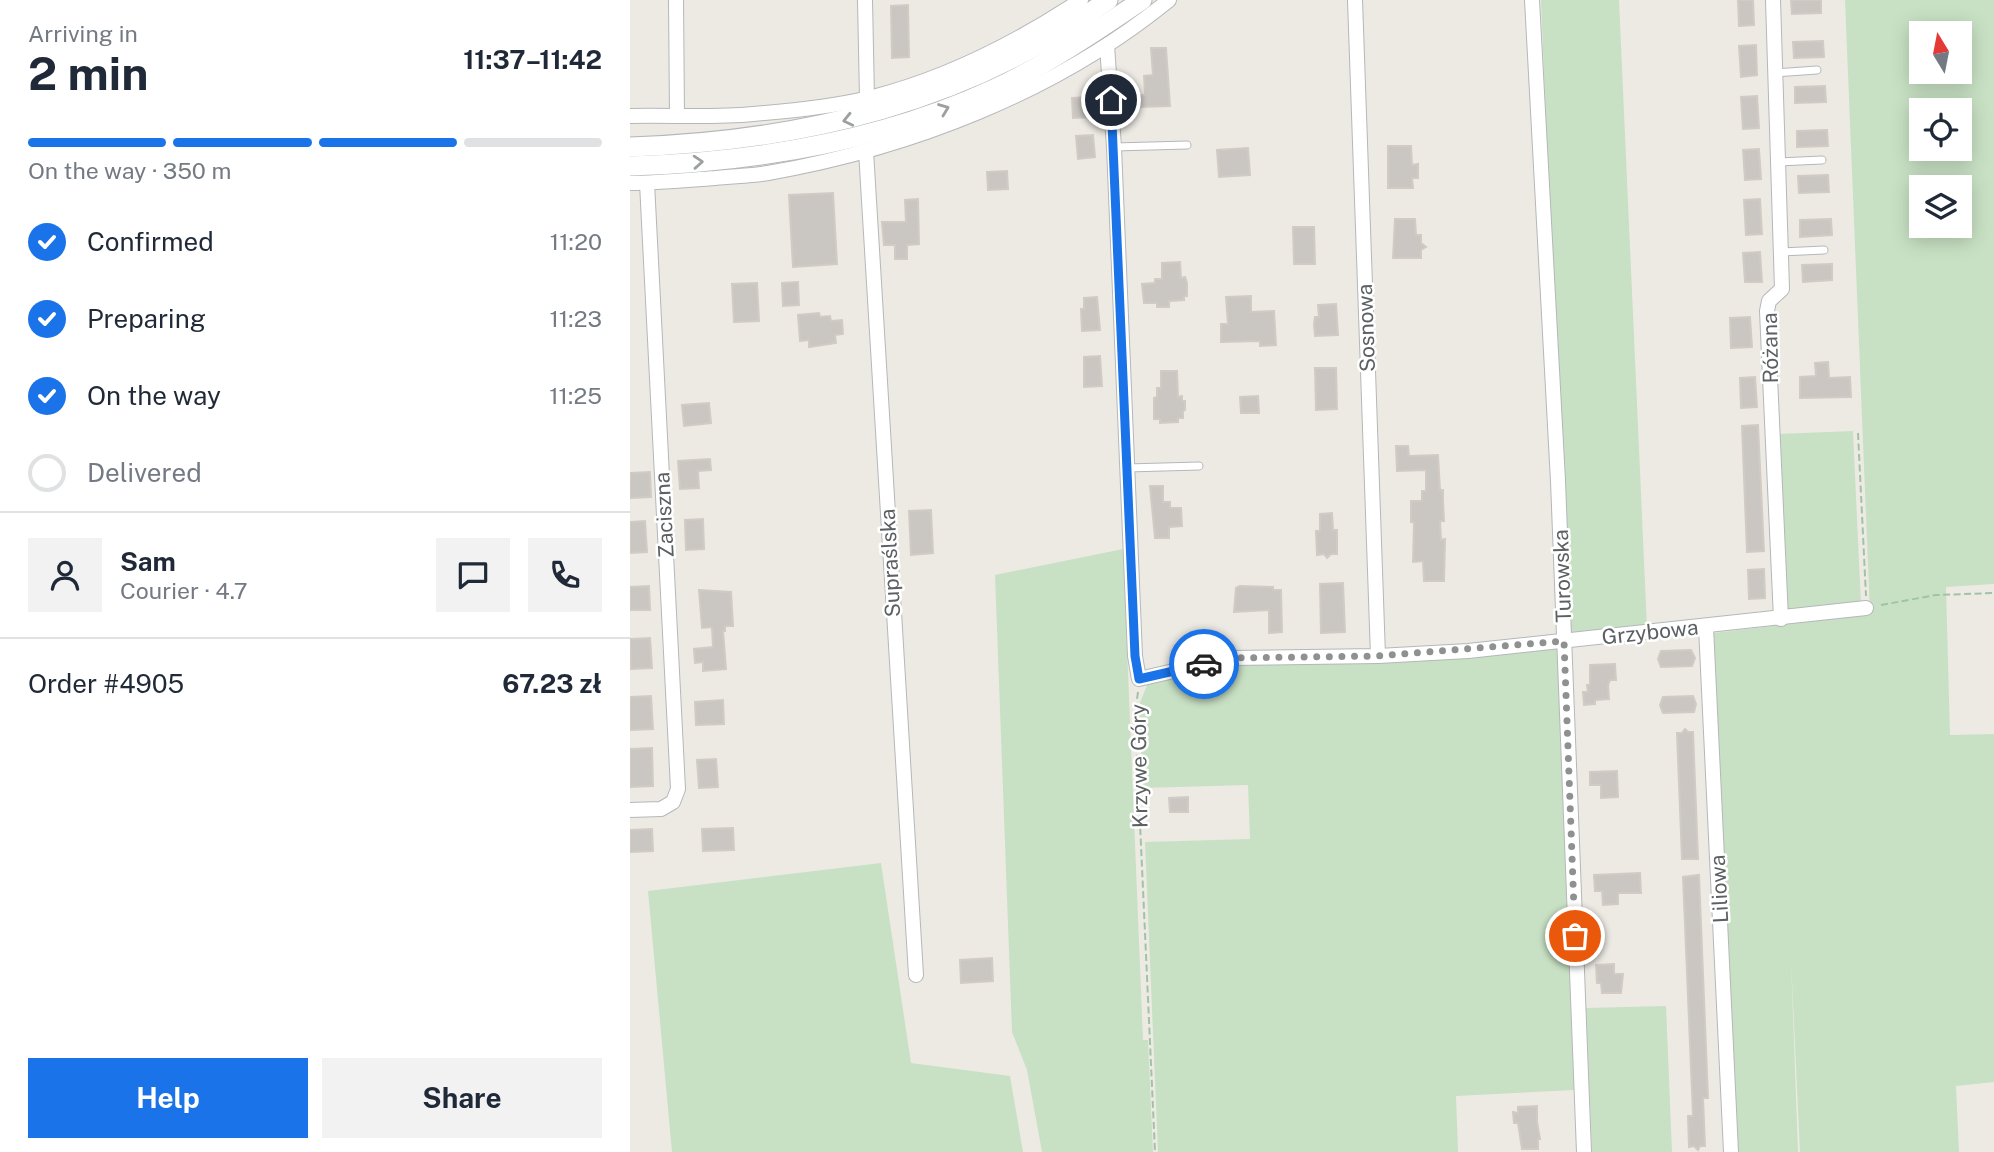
<!DOCTYPE html>
<meta charset="utf-8">
<style>
:root{--surface:#fff;--page:#f2f2f3;--text:#1f2937;--muted:#747a83;--line:#e0e1e3;--accent:#1a73e8}
body{margin:0;font-family:"Public Sans",sans-serif;background:var(--page);color:var(--text);height:100vh;display:flex;flex-direction:column;font-size:26px;white-space:nowrap}
*{box-sizing:border-box;margin:0}
p{font-size:23px;color:var(--muted)}
.icon{flex:none;width:38px;height:38px;fill:none;stroke:currentColor;stroke-width:2;stroke-linecap:round;stroke-linejoin:round}
.map{position:relative;flex:1;overflow:hidden}
.sheet{display:flex;flex-direction:column;background:var(--surface);width:630px}
.sheet>*{flex:none}
.needle{width:46px;rotate:350deg}
.fabs{position:absolute;left:1279px;top:21px;display:grid;gap:14px}
.fabs a{display:grid;place-items:center;width:63px;height:63px;border-radius:0px;background:var(--surface);box-shadow:0 4px 18px #0003;font-size:35px}
.pin{position:absolute;display:grid;place-items:center;width:60px;height:60px;color:#fff;margin:-30px;border:4px solid #fff;border-radius:50%;box-shadow:0 2px 7px #0007}
.courier{position:absolute;display:grid;place-items:center;width:70px;height:70px;margin:-35px;border:5px solid #1a73e8;border-radius:50%;background:#fff;color:#222;box-shadow:0 2px 9px #0007}
.headline em{font-style:normal;font-weight:700}
.headline div{display:flex;flex-direction:column-reverse}
.headline{display:flex;align-items:center;justify-content:space-between;height:119px;padding:0 28px}
h1{font-size:46px;font-weight:700;line-height:52px}
.bar{display:grid;grid-template-columns:repeat(4,1fr);gap:10px 7px;align-content:center;height:84px;padding:0 28px}
.bar i{height:9px;border-radius:5px;background:var(--line)}
.bar .active{background:var(--accent)}
.bar p{grid-column:span 4}
.line{display:flex;align-items:center;gap:18px;padding:0 28px;border-top:2px solid var(--line)}
.line div{flex:1}
.round{display:grid;place-items:center;flex:none;width:74px;height:74px;border-radius:0px;background:var(--page)}
ol{padding:0 28px;list-style:none}
li{display:flex;align-items:center;gap:21px;height:77px}
li p{margin-inline-start:auto}
li .icon{padding:7px;border-radius:50%;background:var(--accent);color:#fff;stroke-width:4}
li:last-child{color:var(--muted)}
li i{width:38px;height:38px;border:4px solid var(--line);border-radius:50%}
.action{display:flex;gap:14px;margin-top:auto;padding:14px 28px}
.action a{flex:1;height:80px;border-radius:0px;background:var(--accent);color:#fff;font-size:28px;font-weight:700;line-height:80px;text-align:center}
.action a+a{background:var(--page);color:var(--text)}
main{display:flex;flex:1;min-height:0}
.map>svg:first-child{display:block}
.green{fill:#c8e1c4;fill-rule:evenodd}
.building{fill:#cac7c3;stroke:#d1cbc4;stroke-width:2}
.lines{fill:none;stroke-linecap:round;stroke-linejoin:round}
.service-casing{stroke:#b5b7ba;stroke-width:9}
.minor-casing{stroke:#b5b7ba;stroke-width:16}
.secondary-casing{stroke:#b3b7ba;stroke-width:21}
.path{stroke:#a0c3a5;stroke-width:2;stroke-dasharray:7 3.5;stroke-linecap:butt}
.service{stroke:#fff;stroke-width:7}
.minor{stroke:#fff;stroke-width:14}
.secondary{stroke:#fff;stroke-width:19}
.oneway{stroke:#9da0a1}
.done{stroke:#8f9090;stroke-width:7;stroke-dasharray:0 12.6}
.route{stroke:#1a73e8;stroke-width:9}
.labels{text-anchor:middle;dominant-baseline:central;stroke-width:5;stroke-linejoin:round;paint-order:stroke}
.street-label{font-size:21px;fill:#5c6063;stroke:#fff}
</style>
<main>
<section class="sheet">
<div class="headline"><div><h1>2 min</h1><p>Arriving in</p></div><em>11:37–11:42</em></div>
<div class="bar"><i class="active"></i><i class="active"></i><i class="active"></i><i></i><p>On the way · 350 m</p></div>
<ol>
<li><svg class="icon" aria-label="check" viewBox="0 0 24 24"><path d="M5 12l5 5 9-10"/></svg>Confirmed<p>11:20</p></li>
<li><svg class="icon" aria-label="check" viewBox="0 0 24 24"><path d="M5 12l5 5 9-10"/></svg>Preparing<p>11:23</p></li>
<li><svg class="icon" aria-label="check" viewBox="0 0 24 24"><path d="M5 12l5 5 9-10"/></svg>On the way<p>11:25</p></li>
<li><i></i>Delivered</li>
</ol>
<div class="line" style="height:126px"><a class="round"><svg class="icon" aria-label="person" viewBox="0 0 24 24"><circle cx="12" cy="8" r="4"/><path d="M4 21q1-7 8-7t8 7"/></svg></a><div><b>Sam</b><p>Courier · 4.7</p></div><a class="round"><svg class="icon" aria-label="chat" viewBox="0 0 24 24"><path d="M4 5h16v11H9l-5 4z"/></svg></a><a class="round"><svg class="icon" aria-label="phone" viewBox="0 0 24 24"><path d="M5 4h4l2 5-3 2q2 4 5 5l2-3 5 2v4C11 20 4 13 5 4z"/></svg></a></div>
<div class="line" style="height:91px"><div>Order #4905</div><b>67.23 zł</b></div>
<div class="action"><a>Help</a><a>Share</a></div>
</section>
<div class="map">
<svg width="1364" height="1152" viewBox="0 0 1364 1152">
<rect width="100%" height="100%" fill="#edeae4"/>
<g class="green">
<path d="M911,0H989L1017,628L937,636Z"/>
<path d="M1215,0H1364V584L1316,587L1320,735L1364,734V1082L1326,1086L1329,1152H1170L1161,960L1168,1152H1106L1084,633L1240,614ZM1292,33H1330V72H1292ZM1292,110H1330V149H1292ZM1292,187H1330V226H1292Z"/>
<path d="M1223,431L1231,605L1157,614L1148,434Z"/>
<path d="M493,549L513,1040H518L523,1152H412L397,1070L382,1032L365,575Z"/>
<path d="M927,649L944,1090L826,1096L828,1152H528L515,842L620,839L618,785L513,788L509,705L518,683L586,666L796,660Z"/>
<path d="M251,863L281,1063L380,1076L393,1152H42L18,891Z"/>
<path d="M1036,1006L1042,1152H962L956,1008Z"/>
</g>
<g class="building">
<path d="M1108,0H1123L1124,25L1109,26Z"/>
<path d="M1161,0H1191V13L1162,14Z"/>
<path d="M278,5L279,57L262,58L261,6Z"/>
<path d="M1193,41L1194,57L1164,58L1163,42Z"/>
<path d="M1126,45L1127,75L1111,77L1109,46Z"/>
<path d="M521,48H536L540,106L509,107V95H515L514,76L523,75Z"/>
<path d="M1195,86L1196,102L1165,103V87Z"/>
<path d="M1127,96L1129,128L1113,129L1111,97Z"/>
<path d="M463,97L464,117L443,118L442,98Z"/>
<path d="M1197,130L1198,146L1167,147V131Z"/>
<path d="M463,135L465,157L448,159L446,136Z"/>
<path d="M758,146H781L782,165L788,164V178H782L783,188H758Z"/>
<path d="M618,148L620,175L589,177L587,150Z"/>
<path d="M1129,149L1131,179L1115,180L1113,150Z"/>
<path d="M377,171L378,189L358,190L357,172Z"/>
<path d="M1198,175L1199,192L1169,193L1168,176Z"/>
<path d="M203,193L207,264L163,267L159,195Z"/>
<path d="M288,199L289,244L277,245V259H265V245H254L252,222H276L275,200Z"/>
<path d="M1130,199L1132,234L1116,235L1114,200Z"/>
<path d="M765,219H785L786,235H791V243L796,247L791,250V258H763Z"/>
<path d="M1201,219L1202,235L1170,237V220Z"/>
<path d="M663,227H684L685,264H664Z"/>
<path d="M1130,252L1132,282H1115L1113,253Z"/>
<path d="M550,262L551,278L555,277L557,283V296H554V300L539,301V307H527V303H514L512,284L525,283V279H532V263Z"/>
<path d="M1202,264V280L1173,282L1172,265Z"/>
<path d="M168,282L169,305L153,306L152,283Z"/>
<path d="M127,283L129,321L104,322L102,284Z"/>
<path d="M621,296V312L644,311L646,345L630,346V341L591,342V324H598L596,297Z"/>
<path d="M467,297L470,330L452,331L451,309H454V298Z"/>
<path d="M706,304L708,335L685,336L684,324L685,317H689L688,305Z"/>
<path d="M189,313L190,317L200,316L201,321L212,320L213,334L205,335L206,343L179,347V340L170,341L168,315Z"/>
<path d="M1120,317L1122,347L1101,348L1100,318Z"/>
<path d="M470,356L472,386L454,387V357Z"/>
<path d="M1198,362L1199,378L1220,377L1221,397L1170,398V377L1186,376L1185,363Z"/>
<path d="M685,368H706L707,409L686,410Z"/>
<path d="M531,371H547L548,397L552,396V401H555V410L553,411V418H548V422L530,423V419H524V398L527,397V388H531Z"/>
<path d="M1125,377L1127,407L1111,408L1110,378Z"/>
<path d="M628,396L629,413H611L610,397Z"/>
<path d="M79,403L81,423L54,426L52,405Z"/>
<path d="M1128,425L1134,551L1117,552L1112,426Z"/>
<path d="M766,446H778L779,456L808,455L810,490H813V500L814,521H810L811,540L815,539L814,581H794L793,561L783,562L784,522H781V501H792V491H796V470L767,471Z"/>
<path d="M80,459L81,470L68,471L69,488L50,489L48,461Z"/>
<path d="M20,472L21,497L0,498V473Z"/>
<path d="M520,486H533V502H540V508H551L552,526L539,527V538H525Z"/>
<path d="M301,510L303,553L281,555L279,511Z"/>
<path d="M702,513L703,530H707V554H701L697,558L694,554L687,555L686,531H690V514Z"/>
<path d="M73,519L74,549L56,550L55,520Z"/>
<path d="M15,521L17,552L0,553V522Z"/>
<path d="M1134,569L1135,598L1119,599L1118,570Z"/>
<path d="M713,583L715,632L691,633L690,584Z"/>
<path d="M19,586L20,610H0V587Z"/>
<path d="M610,586L643,587V590H651L652,632L639,633V610L604,612L606,588Z"/>
<path d="M69,590L101,592L103,626H95V631H93L96,669L73,671V662L65,663L64,649L83,647L82,627L72,628Z"/>
<path d="M20,638L22,668L1,669L0,639Z"/>
<path d="M1061,650L1065,658L1062,666L1031,667L1028,659L1031,651Z"/>
<path d="M985,664L986,680H980L978,685L979,699L965,700V704L954,705L953,692H958L957,685H960V665Z"/>
<path d="M21,696L23,729L0,730V697Z"/>
<path d="M1063,696L1066,704L1064,712L1033,713L1030,705L1033,697Z"/>
<path d="M93,700L94,724L66,725L65,702Z"/>
<path d="M1055,729L1058,732H1063L1068,859H1052L1047,733H1052Z"/>
<path d="M22,748L23,786L0,787V749Z"/>
<path d="M86,759L88,787L69,788L67,760Z"/>
<path d="M987,771L988,797L971,798V785H960V772Z"/>
<path d="M558,797V812H540L539,798Z"/>
<path d="M103,828L104,850L73,851L72,829Z"/>
<path d="M22,829L23,851L0,852V830Z"/>
<path d="M1010,873L1011,893H988V904L973,905L972,891H965L964,875Z"/>
<path d="M1069,875L1078,1098H1073L1075,1146H1070L1068,1150L1064,1146L1059,1147L1058,1116H1063L1053,877Z"/>
<path d="M362,958L363,981L331,983L330,960Z"/>
<path d="M984,964V974H993L991,993H972L971,983H967L966,965Z"/>
<path d="M907,1106V1122L910,1139H908V1149H892L888,1123H884L883,1112L888,1113V1107Z"/>
</g>
<g class="lines">
<defs>
<g id="service">
<path d="M1146,73L1187,70"/>
<path d="M484,147L557,145"/>
<path d="M1148,162L1192,160"/>
<path d="M1151,252L1194,250"/>
<path d="M497,468L569,466"/>
</g>
<g id="minor">
<path d="M46,0L47,115"/>
<path d="M235,0L237,98"/>
<path d="M725,0L748,656"/>
<path d="M902,0L928,481L954,1152"/>
<path d="M1143,0L1152,289L1139,301L1137,311L1151,619"/>
<path d="M477,45L484,147L505,656L509,679L600,658L748,656L838,651L1236,608"/>
<path d="M0,116C41,115 82,118 123,114C161,111 201,107 239,98C315,79 386,43 451,0"/>
<path d="M236,151L286,975"/>
<path d="M0,183C28,183 57,180 85,178C102,176 121,176 138,173C281,148 426,92 539,0"/>
<path d="M1076,627L1101,1152"/>
<path d="M0,810L31,809L43,802L48,789L17,183"/>
</g>
<g id="secondary">
<path d="M0,147C172,141 337,103 478,0"/>
<path d="M0,166C123,162 249,142 362,90C414,66 464,33 512,0"/>
</g>
</defs>
<use href="#service" class="service-casing"/>
<use href="#minor" class="minor-casing"/>
<use href="#secondary" class="secondary-casing"/>
<g class="path">
<path d="M1228,433L1236,596"/>
<path d="M1251,605L1306,595L1364,593"/>
<path d="M508,692L505,714L525,1152"/>
</g>
<use href="#service" class="service"/>
<use href="#minor" class="minor"/>
<use href="#secondary" class="secondary"/>
</g>
<defs><path id="oneway-chevron" d="M-2-3.5L2.5 0L-2 3.5" fill="none" stroke-width="1.6" stroke-linecap="round" stroke-linejoin="round" transform="scale(1.75)"/></defs>
<g class="oneway">
<use href="#oneway-chevron" transform="translate(314 109) rotate(-21)"/>
<use href="#oneway-chevron" transform="translate(218 120) rotate(167)"/>
<use href="#oneway-chevron" transform="translate(68 162) rotate(-4)"/>
</g>
<g class="lines">
<path class="done" d="M574,664L600,658L748,656L934,641L945,936"/>
<path class="route" d="M481,100L505,656L509,679L574,664"/>
</g>
<g class="labels">
<g class="street-label">
<text transform="translate(736 328) rotate(-92)">Sosnowa</text>
<text transform="translate(1140 348) rotate(-91)">Różana</text>
<text transform="translate(34 515) rotate(-93)">Zaciszna</text>
<text transform="translate(260 563) rotate(-93)">Supraślska</text>
<text transform="translate(932 576) rotate(-92)">Turowska</text>
<text transform="translate(1020 632) rotate(-6)">Grzybowa</text>
<text transform="translate(509 766) rotate(-91)">Krzywe Góry</text>
<text transform="translate(1089 889) rotate(-93)">Liliowa</text>
</g>
</g>
</svg>
<div class="fabs">
<a><svg class="needle" viewBox="-14 -14 28 28"><path d="M0-13l5 13h-10z" fill="#e53935"/><path d="M0 13l5-13h-10z" fill="#747a83"/></svg></a>
<a><svg class="icon" aria-label="locate" viewBox="0 0 24 24"><circle cx="12" cy="12" r="6"/><path d="M12 2v4M12 18v4M2 12h4M18 12h4"/></svg></a>
<a><svg class="icon" aria-label="layers" viewBox="0 0 24 24"><path d="M12 4l9 5-9 5-9-5zM3 14l9 5 9-5"/></svg></a>
</div>
<div class="pin" style="left:945px;top:936px;background:#ea580c"><svg class="icon" aria-label="bag" viewBox="0 0 24 24"><path d="M5 8h14l-1 12H6zM9 8a3 3 0 0 1 6 0"/></svg></div>
<div class="pin" style="left:481px;top:100px;background:#1f2937"><svg class="icon" aria-label="home" viewBox="0 0 24 24"><path d="M3 11l9-7 9 7M6 9v11h12V9"/></svg></div>
<div class="courier" style="left:574px;top:664px"><svg class="icon" aria-label="car" viewBox="0 0 24 24"><path d="M5 17H2v-5l4-1 3-4h7l3 4 3 1v5h-3M9 17h6M6 11h13"/><circle cx="7" cy="17" r="2"/><circle cx="17" cy="17" r="2"/></svg></div>
</div>
</main>
